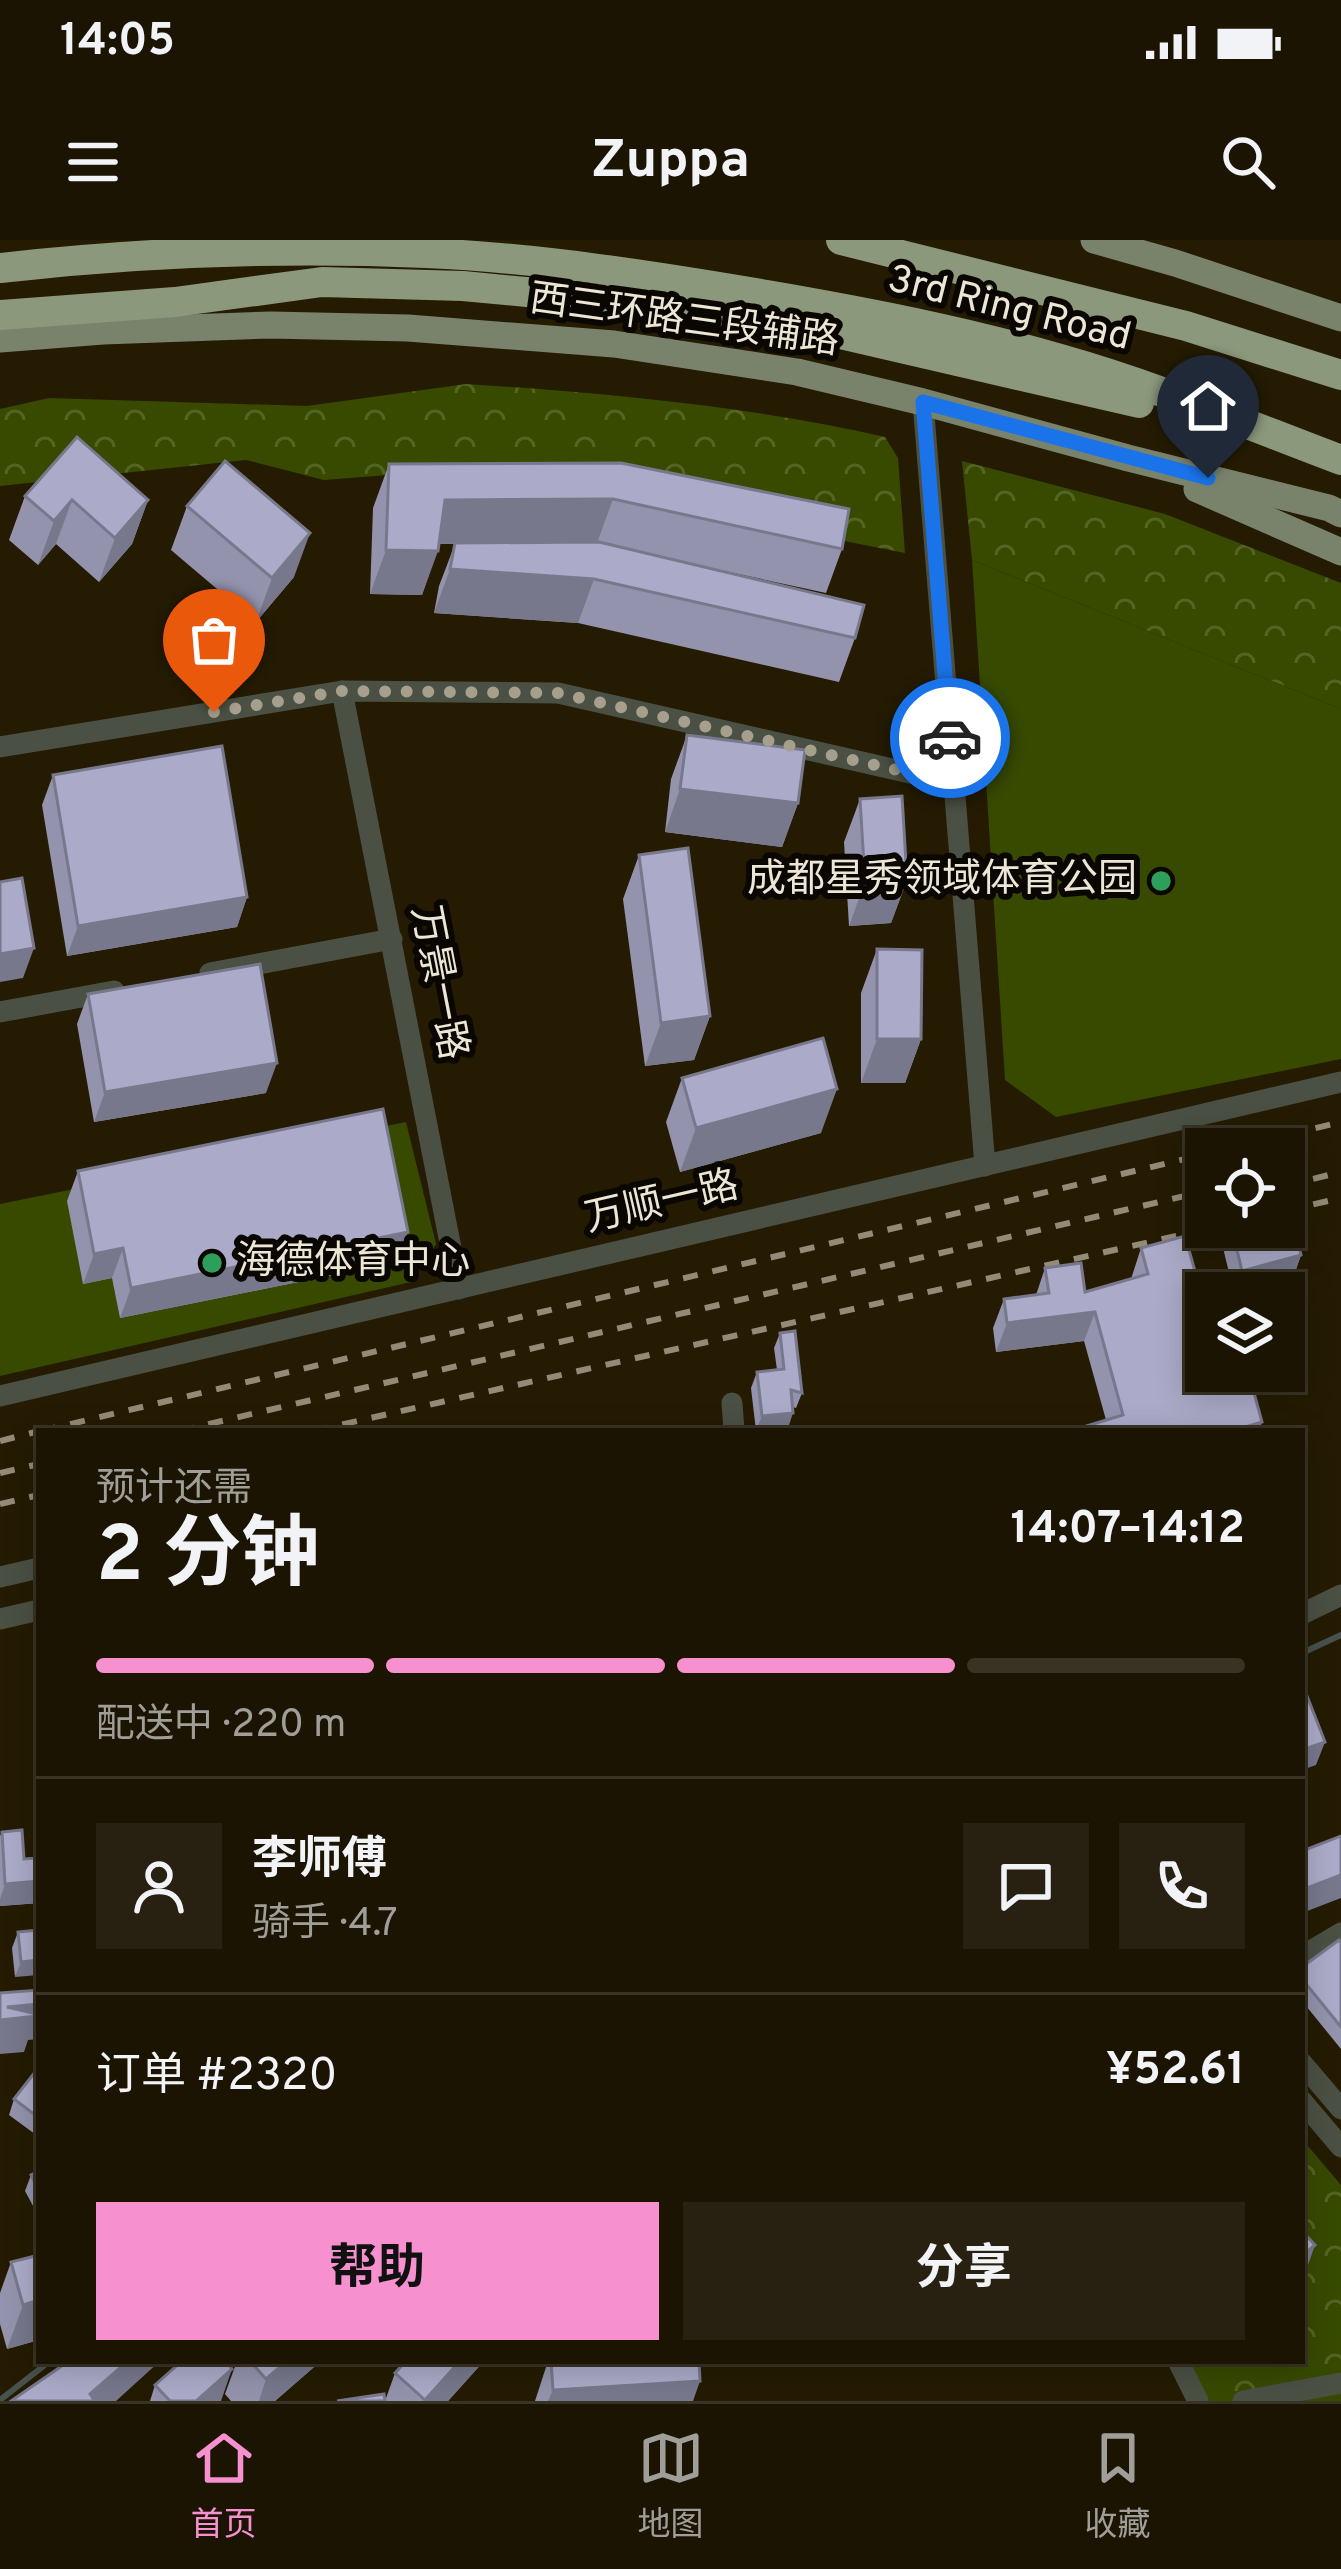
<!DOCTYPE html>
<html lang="zh">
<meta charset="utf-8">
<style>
:root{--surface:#1b1402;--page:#282111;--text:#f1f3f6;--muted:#a09e99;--line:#393324;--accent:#f690cf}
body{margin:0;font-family:Overpass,"Noto Sans SC",sans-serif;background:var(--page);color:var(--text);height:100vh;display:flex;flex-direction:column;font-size:45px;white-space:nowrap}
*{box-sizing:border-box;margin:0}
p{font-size:39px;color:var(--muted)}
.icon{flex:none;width:66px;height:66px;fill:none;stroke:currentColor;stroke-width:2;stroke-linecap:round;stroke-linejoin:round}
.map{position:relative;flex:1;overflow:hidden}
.details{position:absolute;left:36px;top:1188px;width:1269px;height:936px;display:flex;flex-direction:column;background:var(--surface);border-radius:0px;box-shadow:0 6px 30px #0003,0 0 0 3px var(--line)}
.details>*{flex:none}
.buttons{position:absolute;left:1185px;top:888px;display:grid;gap:24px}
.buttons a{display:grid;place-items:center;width:120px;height:120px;border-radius:0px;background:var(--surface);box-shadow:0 6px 30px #0003,0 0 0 3px var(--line);font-size:60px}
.pin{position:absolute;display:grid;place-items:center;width:102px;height:102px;color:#fff;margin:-123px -51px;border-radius:50% 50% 50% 0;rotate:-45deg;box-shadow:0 0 12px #0007}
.pin .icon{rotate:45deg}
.courier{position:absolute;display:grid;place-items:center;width:120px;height:120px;margin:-60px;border:9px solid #1a73e8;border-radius:50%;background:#fff;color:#222;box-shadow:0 3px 15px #0007}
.summary em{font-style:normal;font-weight:700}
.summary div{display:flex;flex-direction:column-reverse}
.summary{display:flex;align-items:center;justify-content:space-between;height:204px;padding:0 60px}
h1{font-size:78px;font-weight:700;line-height:90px}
.bar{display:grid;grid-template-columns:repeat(4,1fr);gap:18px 12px;align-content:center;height:144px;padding:0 60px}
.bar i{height:15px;border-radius:9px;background:var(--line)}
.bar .on{background:var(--accent)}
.bar p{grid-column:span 4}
.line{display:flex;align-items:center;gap:30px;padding:0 60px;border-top:3px solid var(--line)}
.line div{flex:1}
.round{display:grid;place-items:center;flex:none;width:126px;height:126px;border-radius:0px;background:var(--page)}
.action{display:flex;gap:24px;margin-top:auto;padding:24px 60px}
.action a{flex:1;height:138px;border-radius:0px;background:var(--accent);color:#111;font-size:48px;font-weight:700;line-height:138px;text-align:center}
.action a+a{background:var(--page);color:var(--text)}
.status{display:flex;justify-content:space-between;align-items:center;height:84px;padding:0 60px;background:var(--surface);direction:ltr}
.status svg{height:33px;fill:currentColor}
header{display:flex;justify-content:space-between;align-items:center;height:156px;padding:0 60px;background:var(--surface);font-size:54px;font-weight:700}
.tabs{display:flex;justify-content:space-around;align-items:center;height:168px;border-top:3px solid var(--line);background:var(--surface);font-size:33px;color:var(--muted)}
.tabs a{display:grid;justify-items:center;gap:6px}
.tabs .on{color:var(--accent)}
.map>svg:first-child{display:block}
.park{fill:url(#park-crowns)}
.pitch{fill:#374a00}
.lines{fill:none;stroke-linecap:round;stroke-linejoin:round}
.stream{stroke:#48514d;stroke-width:6}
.minor{stroke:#4b5044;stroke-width:21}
.major{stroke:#79836c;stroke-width:27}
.highway{stroke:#8c987c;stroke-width:30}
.rail{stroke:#938b77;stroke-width:6;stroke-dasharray:15 15;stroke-linecap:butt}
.wall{fill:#9393ad}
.shaded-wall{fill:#78788d}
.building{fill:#ababc9;stroke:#78788d;stroke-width:3}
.done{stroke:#a69f8c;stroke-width:12;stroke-dasharray:0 21.6}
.route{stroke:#1a73e8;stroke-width:15}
.leisure-dot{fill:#2e9e5b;stroke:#0a0601;stroke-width:4.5}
.labels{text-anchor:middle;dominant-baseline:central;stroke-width:12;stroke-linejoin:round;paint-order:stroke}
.street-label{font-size:39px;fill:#ece6d6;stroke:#0a0601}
.poi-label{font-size:39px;fill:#ece6d6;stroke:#0a0601;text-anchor:end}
</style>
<div class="status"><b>14:05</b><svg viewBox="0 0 49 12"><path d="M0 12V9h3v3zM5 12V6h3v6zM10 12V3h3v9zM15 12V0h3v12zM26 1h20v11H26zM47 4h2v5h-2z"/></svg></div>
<header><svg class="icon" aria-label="menu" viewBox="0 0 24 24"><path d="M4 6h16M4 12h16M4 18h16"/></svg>Zuppa<svg class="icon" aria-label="search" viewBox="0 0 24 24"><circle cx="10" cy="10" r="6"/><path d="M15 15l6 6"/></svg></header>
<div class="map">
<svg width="1341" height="2161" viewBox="0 0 1341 2161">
<defs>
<pattern id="park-crowns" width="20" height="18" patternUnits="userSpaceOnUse" patternTransform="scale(3)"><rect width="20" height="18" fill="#374a00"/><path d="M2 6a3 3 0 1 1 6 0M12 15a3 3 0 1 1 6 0" fill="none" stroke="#546424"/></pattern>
</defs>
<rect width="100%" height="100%" fill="#241b02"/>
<g class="park">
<path d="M466,144C606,153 748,166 885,197L898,218L905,313L600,253L388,235L324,240L246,220L0,246V169L49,158L307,166Z"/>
<path d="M962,221L1165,274L1341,343V469L972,320Z"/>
<path d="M1302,1899L1341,1945V2161H1208L1189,2121H1302Z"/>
</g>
<g class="pitch">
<path d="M972,320L1341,469V819L1056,877L1005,840Z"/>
<path d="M406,882L436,1004L411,1042L0,1136V964Z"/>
</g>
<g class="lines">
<g class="stream">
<path d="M1302,1413L1341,1395"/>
<path d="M0,2160L50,2121"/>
</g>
<g class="minor">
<path d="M923,162L985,926"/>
<path d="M342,451L459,1049"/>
<path d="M0,507L342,451L558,453L954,543"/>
<path d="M210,733L392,699"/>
<path d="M0,772L114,751"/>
<path d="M0,1156L1341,842"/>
<path d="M732,1163L734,1191"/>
<path d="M0,1337L39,1328"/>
<path d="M1302,1374L1341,1355"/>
<path d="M0,1379L39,1370"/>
<path d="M1302,1716L1341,1693"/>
<path d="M1302,1823L1341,1869"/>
<path d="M1302,1861L1341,1907"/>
<path d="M1178,2121L1198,2161"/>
<path d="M1243,2161L1341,2143"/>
</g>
<g class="major">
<path d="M1094,0L1175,23L1341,78"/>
<path d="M0,99L103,91L271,85L408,88L614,104L797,132L923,162L1128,218L1329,268L1341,274"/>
<path d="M1197,249L1341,312"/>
</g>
<g class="highway">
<path d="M841,0L1186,86L1341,135"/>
<path d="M0,28C141,12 283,7 426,13C540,18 655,36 767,55C866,72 964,91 1060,119C1156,146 1248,185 1341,220"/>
<path d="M0,75L175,62L322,42L463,46L652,64L840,94L1139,163"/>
</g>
<g class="rail">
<path d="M1228,909L1341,882"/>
<path d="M1284,946L1341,932"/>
<path d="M1284,971L1341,958"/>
<path d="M41,1191L1206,914"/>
<path d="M179,1191L1206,951"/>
<path d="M313,1191L1216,987"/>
<path d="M0,1201L39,1191"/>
<path d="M0,1233L39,1224"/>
<path d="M0,1264L39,1255"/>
</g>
</g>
<g class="wall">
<path d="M621,223L842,309L826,353L655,316L855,398L839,442L578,383L434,373L439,346L455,304H439L422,355L370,354L373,268L389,224Z"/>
<path d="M25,256L148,260L132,304L99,342L56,304L38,325L9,300Z"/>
<path d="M187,266L294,337L256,382L171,310Z"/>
<path d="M687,495L798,563L782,607L665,592L671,539Z"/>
<path d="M53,535L247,657L237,687L67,716L42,565Z"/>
<path d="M860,559L907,640L891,683L849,686L844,602Z"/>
<path d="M639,615L710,776L694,820L645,826L623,659Z"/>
<path d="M877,709L921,799L905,843H861V753Z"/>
<path d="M88,754L266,853L94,882L77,784Z"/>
<path d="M682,838L821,893L680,932L666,882Z"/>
<path d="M78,931L397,1022L120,1078L112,1038L83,1044L67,961Z"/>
<path d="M1232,989L1301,1015L1293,1038L1234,1053L1224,1012Z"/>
<path d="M1141,1008L1206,1131H1248L1106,1180L1084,1101L996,1112L993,1088L1004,1059L1036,1055L1045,1028L1085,1052L1131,1039Z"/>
<path d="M780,1093L802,1153L796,1168L793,1167L788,1188L756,1191L751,1148L757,1132L777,1130L774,1108Z"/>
<path d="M2,1592L24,1619L39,1663L0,1666V1596Z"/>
<path d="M39,1690L15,1737L12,1708L18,1692Z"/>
<path d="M1341,1703V1809L1302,1761V1727Z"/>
<path d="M39,1835V1897L9,1875L14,1859Z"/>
<path d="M39,1931V1977L25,1951L31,1935Z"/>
<path d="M11,2022L39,2100L7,2109L0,2084V2053Z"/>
<path d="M237,2121H321L275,2161H231L225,2154Z"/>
<path d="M406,2121H484L448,2161H385L395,2133Z"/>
<path d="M548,2121H699L693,2161H535Z"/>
<path d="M155,2145L170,2161H150Z"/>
</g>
<g class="shaded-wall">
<path d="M613,259L597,303L429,304L445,260Z"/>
<path d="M72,260L56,304L38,325L54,281Z"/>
<path d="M148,260L132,304L99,342L115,298Z"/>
<path d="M310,293L294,337L256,382L272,338Z"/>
<path d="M386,310L438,311L422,355L370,354Z"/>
<path d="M450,329L594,339L578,383L434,373Z"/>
<path d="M680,549L798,563L782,607L665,592Z"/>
<path d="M907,640L891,683L849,686L865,642Z"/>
<path d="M247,657L237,687L67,716L78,686Z"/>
<path d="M34,708L23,738L0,742V714Z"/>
<path d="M710,776L694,820L645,826L661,783Z"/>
<path d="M877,799H921L905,843H861Z"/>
<path d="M277,823L266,853L94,882L105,852Z"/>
<path d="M837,849L821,893L680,932L696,888Z"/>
<path d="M408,992L397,1022L120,1078L131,1048Z"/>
<path d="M123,1008L112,1038L83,1044L94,1014Z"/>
<path d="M1301,1015L1293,1038L1234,1053L1242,1031Z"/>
<path d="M1095,1072L1084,1101L996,1112L1007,1083Z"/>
<path d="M793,1173L788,1188L756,1191L762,1176Z"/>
<path d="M1262,1182L1259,1191H1232Z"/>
<path d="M1325,1502L1316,1525L1302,1530V1510Z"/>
<path d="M1341,1635V1658L1302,1673V1650Z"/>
<path d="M39,1641V1663L0,1666V1659L5,1644Z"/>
<path d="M39,1720V1735L15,1737L21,1722Z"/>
<path d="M39,1764V1799L28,1800L24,1812L0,1814V1780L7,1767Z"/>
<path d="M1315,2005L1307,2028L1302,2032V2016Z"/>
<path d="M39,2060V2100L7,2109L23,2065Z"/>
<path d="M128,2121H160L116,2161H88L90,2154Z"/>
<path d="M287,2121H321L275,2161H259L266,2139Z"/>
<path d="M460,2121H484L448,2161H425Z"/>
<path d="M232,2129L221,2161H196Z"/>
<path d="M700,2141L693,2161H548L553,2150Z"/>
</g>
<g class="building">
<path d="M77,197L148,260L115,298L72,260L54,281L25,256Z"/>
<path d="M225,221L310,293L272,338L187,266Z"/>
<path d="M621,223L849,269L842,309L613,259L445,260L438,311L386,310L389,224Z"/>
<path d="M599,302L864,365L855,398L594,339L450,329L455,303Z"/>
<path d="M687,495L805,510L798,563L680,549Z"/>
<path d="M222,506L247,657L78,686L53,535Z"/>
<path d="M902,556L907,640L865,642L860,559Z"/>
<path d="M688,608L710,776L661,783L639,615Z"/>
<path d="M22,638L34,708L0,714V642Z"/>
<path d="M877,709L922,710L921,799H877Z"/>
<path d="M260,724L277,823L105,852L88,754Z"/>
<path d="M823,798L837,849L696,888L682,838Z"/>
<path d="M383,869L408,992L131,1048L123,1008L94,1014L78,931Z"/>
<path d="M1290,974L1301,1015L1242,1031L1232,989L1241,987H1284V976Z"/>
<path d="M1185,996L1206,1070V1131H1248L1262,1182L1232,1191H1070L1123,1175L1095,1072L1007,1083L1004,1059L1049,1053L1045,1028L1081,1023L1085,1052L1148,1034L1141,1008Z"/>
<path d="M795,1091L802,1153L791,1150L793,1173L762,1176L757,1132L784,1129L780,1093Z"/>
<path d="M1302,1443L1325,1502L1302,1510Z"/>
<path d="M22,1590L24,1619L39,1618V1641L5,1644L2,1592Z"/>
<path d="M1341,1596V1635L1302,1650V1611Z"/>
<path d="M39,1690V1720L21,1722L18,1692Z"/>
<path d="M1339,1700L1341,1703V1787L1302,1739V1727Z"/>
<path d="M39,1750V1764L7,1767L37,1774V1776L0,1780V1753Z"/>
<path d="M35,1832L39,1835V1878L14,1859Z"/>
<path d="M39,1931V1951L31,1935Z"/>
<path d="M1302,1991L1315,2005L1302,2016Z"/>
<path d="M39,2015V2060L23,2065L11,2022Z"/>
<path d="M69,2121H128L90,2154L94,2160L93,2161H11Z"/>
<path d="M182,2121H226L232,2129L196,2161H170L155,2145Z"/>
<path d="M250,2121H287L266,2139Z"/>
<path d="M406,2121H460L425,2160L395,2133Z"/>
<path d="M551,2121H699L700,2141L553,2150Z"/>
<path d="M384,2154L385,2161H337Z"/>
</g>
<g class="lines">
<path class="done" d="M214,472L342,451L558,453L954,543L950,498"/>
<path class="route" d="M950,498L923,162L1208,238"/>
</g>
<g class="leisure-dot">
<circle cx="1161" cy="641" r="12"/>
<circle cx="212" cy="1023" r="12"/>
</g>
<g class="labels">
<g class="street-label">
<text transform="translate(1009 70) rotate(14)">3rd Ring Road</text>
<text transform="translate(684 82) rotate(8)">西三环路三段辅路</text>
<text transform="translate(437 743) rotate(79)">万景一路</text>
<text transform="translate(662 964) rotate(-13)">万顺一路</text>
</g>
<g class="poi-label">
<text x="1137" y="641">成都星秀领域体育公园</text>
<text x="236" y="1023" text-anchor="start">海德体育中心</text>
</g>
</g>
</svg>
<div class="buttons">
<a><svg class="icon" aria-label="locate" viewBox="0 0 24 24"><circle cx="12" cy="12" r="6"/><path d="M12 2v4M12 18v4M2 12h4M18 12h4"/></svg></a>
<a><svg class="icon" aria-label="layers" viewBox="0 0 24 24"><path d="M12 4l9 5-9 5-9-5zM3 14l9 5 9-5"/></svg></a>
</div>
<div class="pin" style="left:214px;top:472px;background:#ea580c"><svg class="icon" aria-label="bag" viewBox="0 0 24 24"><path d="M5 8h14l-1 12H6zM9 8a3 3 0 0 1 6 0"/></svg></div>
<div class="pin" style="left:1208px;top:238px;background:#1f2937"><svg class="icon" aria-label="home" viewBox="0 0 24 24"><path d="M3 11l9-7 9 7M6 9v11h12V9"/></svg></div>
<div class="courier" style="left:950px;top:498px"><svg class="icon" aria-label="car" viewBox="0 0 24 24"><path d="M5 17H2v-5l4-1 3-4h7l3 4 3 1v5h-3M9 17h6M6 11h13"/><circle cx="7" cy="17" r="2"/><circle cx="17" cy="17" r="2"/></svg></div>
<section class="details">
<div class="summary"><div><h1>2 分钟</h1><p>预计还需</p></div><em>14:07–14:12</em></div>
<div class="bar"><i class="on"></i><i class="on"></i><i class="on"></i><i></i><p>配送中 · 220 m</p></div>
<div class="line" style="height:216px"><a class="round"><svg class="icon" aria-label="person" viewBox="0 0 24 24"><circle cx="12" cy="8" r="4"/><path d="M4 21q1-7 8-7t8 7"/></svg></a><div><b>李师傅</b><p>骑手 · 4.7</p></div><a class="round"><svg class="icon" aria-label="chat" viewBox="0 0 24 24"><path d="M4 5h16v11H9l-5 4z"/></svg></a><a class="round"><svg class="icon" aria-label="phone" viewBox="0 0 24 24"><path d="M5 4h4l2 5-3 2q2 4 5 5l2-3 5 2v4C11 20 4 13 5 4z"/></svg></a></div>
<div class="line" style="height:156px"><div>订单 #2320</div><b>¥52.61</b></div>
<div class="action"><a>帮助</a><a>分享</a></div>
</section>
</div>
<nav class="tabs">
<a class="on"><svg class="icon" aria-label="home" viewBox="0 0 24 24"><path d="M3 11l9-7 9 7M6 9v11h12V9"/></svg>首页</a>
<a><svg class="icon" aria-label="map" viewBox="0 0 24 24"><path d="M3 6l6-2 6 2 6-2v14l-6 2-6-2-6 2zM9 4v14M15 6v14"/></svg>地图</a>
<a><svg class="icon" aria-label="saved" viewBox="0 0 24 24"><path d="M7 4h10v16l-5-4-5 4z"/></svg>收藏</a>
</nav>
